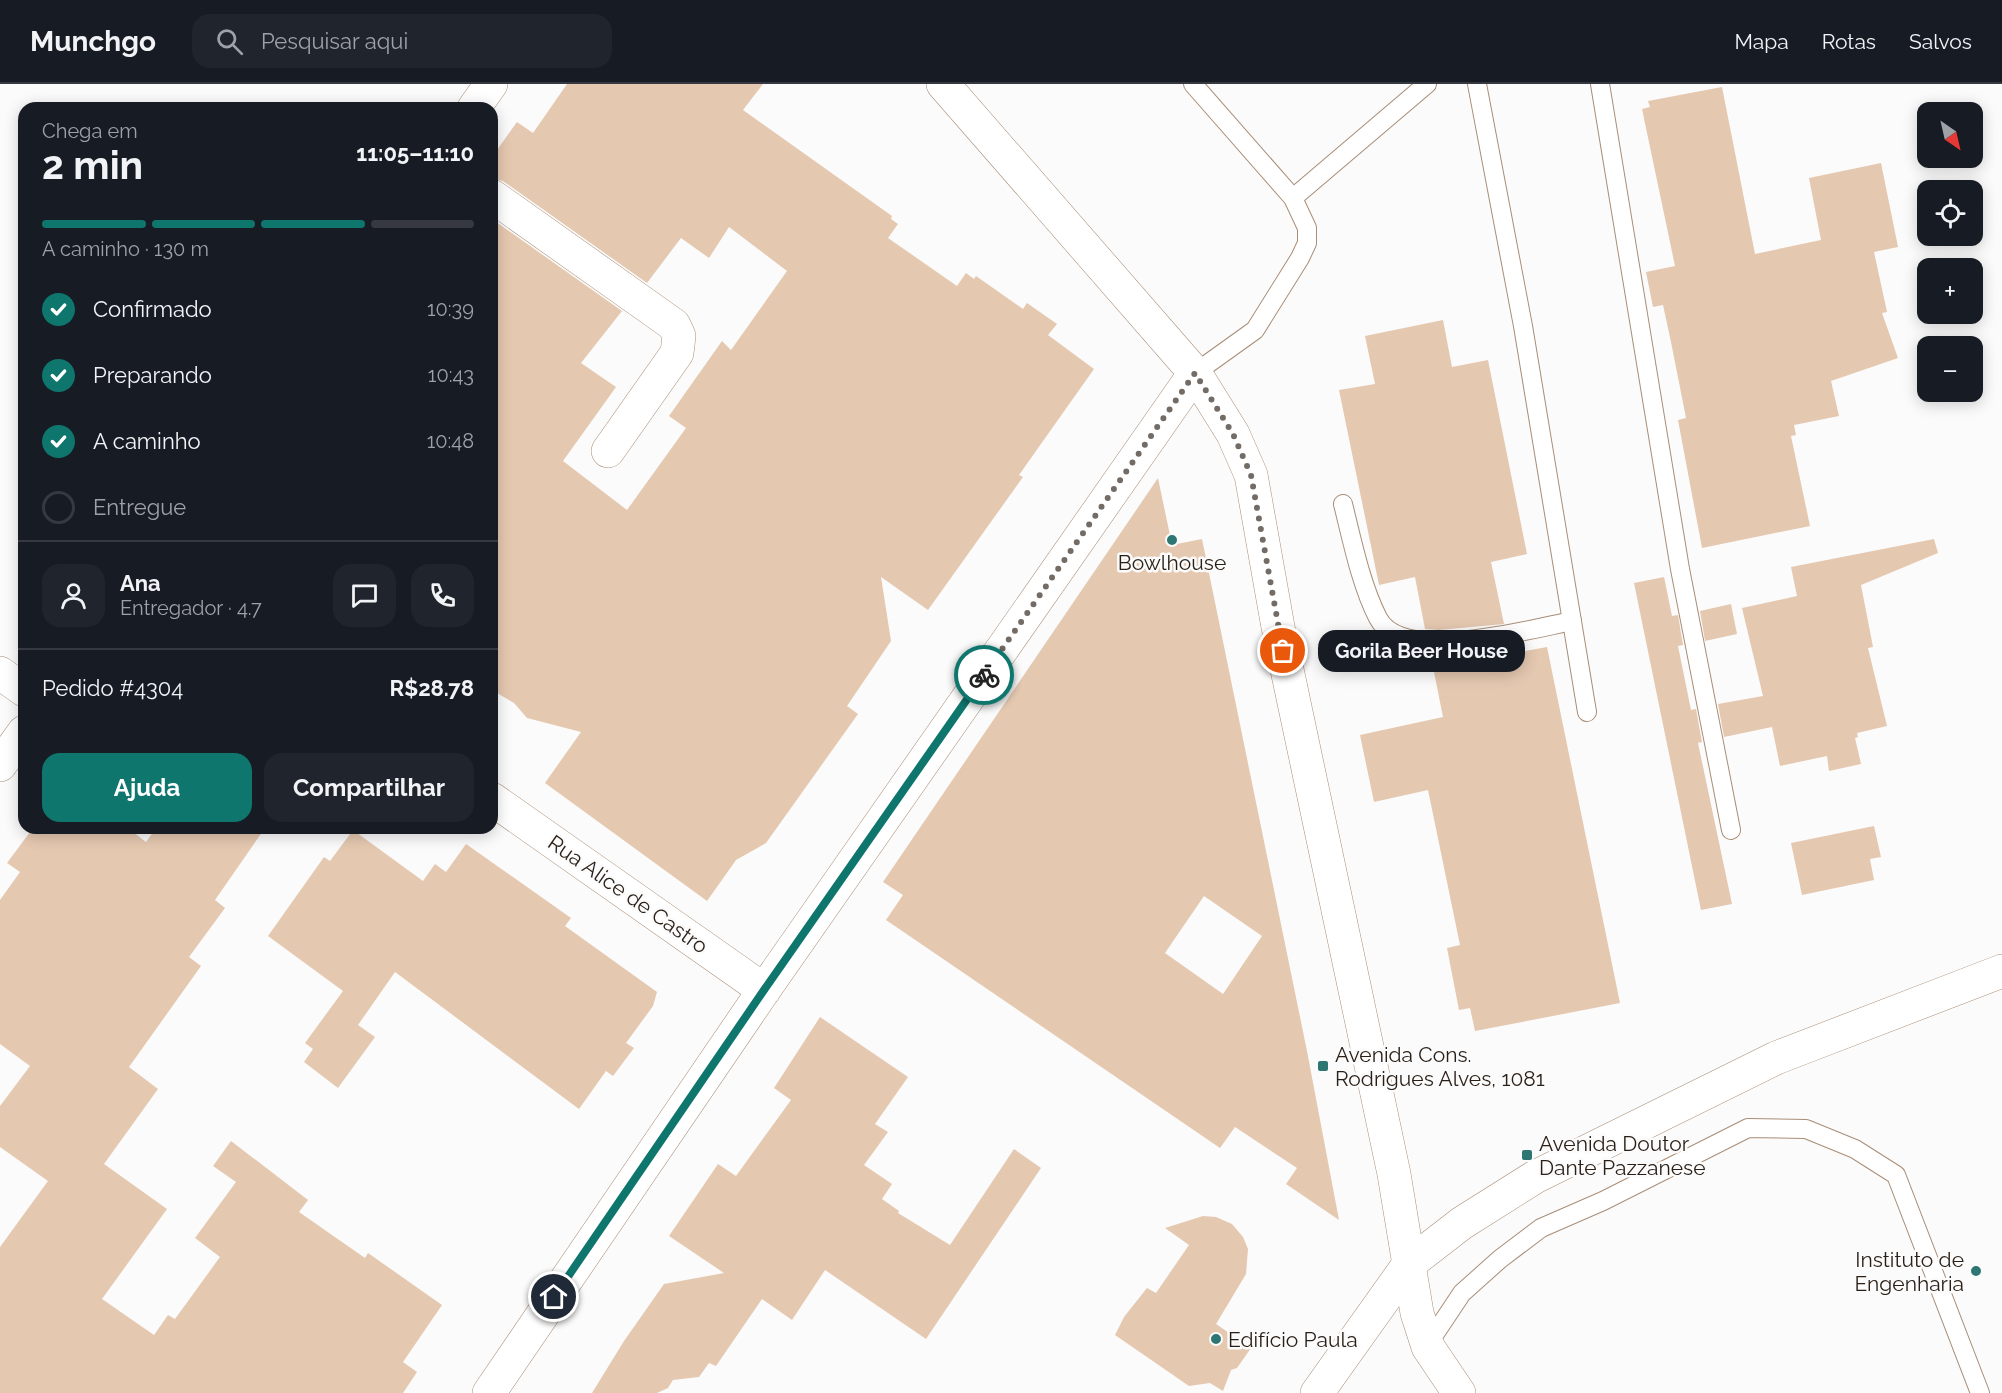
<!DOCTYPE html>
<html lang="pt">
<meta charset="utf-8">
<style>
:root{--surface:#171b24;--page:#20242c;--text:#f1f3f6;--muted:#9ea1a6;--line:#363941;--accent:#0f766e}
body{margin:0;font-family:Raleway,sans-serif;background:var(--page);color:var(--text);height:100vh;display:flex;flex-direction:column;font-size:22px;white-space:nowrap}
*{box-sizing:border-box;margin:0}
p{font-size:20px;color:var(--muted)}
.icon{flex:none;width:33px;height:33px;fill:none;stroke:currentColor;stroke-width:2;stroke-linecap:round;stroke-linejoin:round}
.map{position:relative;flex:1;overflow:hidden}
.drawer{position:absolute;left:18px;top:18px;width:480px;height:732px;display:flex;flex-direction:column;background:var(--surface);border-radius:18px;box-shadow:0 3px 15px #0003}
.drawer>*{flex:none}
.needle{width:39px;rotate:146deg}
.tools{position:absolute;left:1917px;top:18px;display:grid;gap:12px}
.tools a{display:grid;place-items:center;width:66px;height:66px;border-radius:12px;background:var(--surface);box-shadow:0 3px 15px #0003;font-size:30px}
.pin{position:absolute;display:grid;place-items:center;width:51px;height:51px;color:#fff;margin:-26px;border:3px solid #fff;border-radius:50%;box-shadow:0 2px 6px #0007}
.courier{position:absolute;display:grid;place-items:center;width:60px;height:60px;margin:-30px;border:4px solid #0f766e;border-radius:50%;background:#fff;color:#222;box-shadow:0 2px 8px #0007}
.bubble{position:absolute;height:42px;border-radius:18px;background:var(--surface);box-shadow:0 3px 15px #0003;font-size:20px;font-weight:700;line-height:42px;text-align:center}
.head em{font-style:normal;font-weight:700}
.head div{display:flex;flex-direction:column-reverse}
.head{display:flex;align-items:center;justify-content:space-between;height:102px;padding:0 24px}
h1{font-size:39px;font-weight:700;line-height:45px}
.bar{display:grid;grid-template-columns:repeat(4,1fr);gap:9px 6px;align-content:center;height:72px;padding:0 24px}
.bar i{height:8px;border-radius:4px;background:var(--line)}
.bar .active{background:var(--accent)}
.bar p{grid-column:span 4}
.line{display:flex;align-items:center;gap:15px;padding:0 24px;border-top:2px solid var(--line)}
.line div{flex:1}
.round{display:grid;place-items:center;flex:none;width:63px;height:63px;border-radius:18px;background:var(--page)}
ol{padding:0 24px;list-style:none}
li{display:flex;align-items:center;gap:18px;height:66px}
li p{margin-inline-start:auto}
li .icon{padding:6px;border-radius:50%;background:var(--accent);color:#fff;stroke-width:4}
li:last-child{color:var(--muted)}
li i{width:33px;height:33px;border:3px solid var(--line);border-radius:50%}
.primary-button{display:flex;gap:12px;margin-top:auto;padding:12px 24px}
.primary-button a{flex:1;height:69px;border-radius:18px;background:var(--accent);color:#fff;font-size:24px;font-weight:700;line-height:69px;text-align:center}
.primary-button a+a{background:var(--page);color:var(--text)}
header{display:flex;align-items:center;gap:36px;box-sizing:border-box;height:84px;padding:0 30px;background:var(--surface);border-bottom:2px solid var(--line)}
header strong{font-size:28px}
nav{display:flex;gap:33px;margin-inline-start:auto;font-size:21px}
.search{width:420px;height:54px;background:var(--page);display:flex;align-items:center;gap:15px;box-sizing:border-box;padding:0 21px;border-radius:18px;color:var(--muted);font-size:22px}
.map>svg:first-child{display:block}
.building{fill:#e5c8b0;fill-rule:evenodd}
.lines{fill:none;stroke-linecap:round;stroke-linejoin:round}
.lane-casing{stroke:#a98d76;stroke-width:20}
.street-casing{stroke:#a98d76;stroke-width:34}
.secondary-casing{stroke:#a98d76;stroke-width:34}
.lane{stroke:#fff;stroke-width:18}
.street{stroke:#fff;stroke-width:33}
.secondary{stroke:#fff;stroke-width:33}
.done{stroke:#736c66;stroke-width:6;stroke-dasharray:0 10.8}
.route{stroke:#0f766e;stroke-width:8}
.poi-dot{fill:#2d7672;stroke:#fbfbfb;stroke-width:2}
.labels{text-anchor:middle;dominant-baseline:central;stroke-width:5;stroke-linejoin:round;paint-order:stroke}
.poi-label{font-size:21px;fill:#2a1f16;stroke:#fbfbfb;text-anchor:start}
.street-label{font-size:21px;fill:#2a1f16;stroke:#fbfbfb}
</style>
<header>
<strong>Munchgo</strong>
<div class="search"><svg class="icon" aria-label="search" viewBox="0 0 24 24"><circle cx="10" cy="10" r="6"/><path d="M15 15l6 6"/></svg>Pesquisar aqui</div>
<nav><a>Mapa</a><a>Rotas</a><a>Salvos</a></nav>
</header>
<div class="map">
<svg width="2002" height="1309" viewBox="0 0 2002 1309">
<rect width="100%" height="100%" fill="#fbfbfb"/>
<g class="building">
<path d="M567,0H763L743,26L892,132L891,135L898,140L888,154L957,202L966,189L974,195L976,192L1023,225L1027,219L1057,240L1048,251L1094,285L1019,391L1023,393L928,526L881,493L891,557L847,622L858,630L766,759L736,776L707,817L545,699L581,648L527,634L514,619L492,606V135L622,227L581,279L616,303L563,377L627,426L686,344L669,332L722,257L731,266L787,187L729,143L709,174L681,154L647,199L503,97L492,94V73L517,38L533,49Z"/>
<path d="M1722,3L1755,170L1821,156L1809,94L1881,79L1898,163L1874,168L1887,228L1882,229L1898,274L1831,297L1839,332L1794,341L1796,351L1791,352L1810,442L1702,464L1678,336L1686,334L1671,258L1663,221L1653,223L1646,188L1675,182L1642,25L1650,23L1648,17Z"/>
<path d="M1443,236L1452,283L1488,276L1527,470L1491,478L1504,540L1439,546L1425,545L1415,493L1379,501L1339,306L1375,300L1365,252Z"/>
<path d="M1158,394L1172,461L1202,455L1307,967L1339,1136L1286,1100L1297,1084L1235,1043L1220,1064L886,836L903,811L883,798ZM1204,812L1262,852L1223,910L1165,869Z"/>
<path d="M1934,455L1938,469L1861,501L1873,563L1868,564L1887,642L1857,649L1858,653L1855,654L1861,680L1829,687L1827,672L1780,682L1772,643L1724,653L1718,620L1763,612L1742,524L1797,512L1791,483Z"/>
<path d="M1664,493L1672,532L1678,531L1683,561L1678,562L1691,626L1696,625L1702,658L1698,659L1732,820L1701,826L1634,499Z"/>
<path d="M1731,520L1737,550L1705,557L1700,527Z"/>
<path d="M1508,562L1510,570L1547,563L1620,919L1475,947L1470,924L1459,926L1447,864L1460,861L1428,706L1374,718L1360,651L1443,633L1430,568L1469,567Z"/>
<path d="M1874,742L1881,773L1870,775L1874,796L1802,811L1791,759Z"/>
<path d="M33,744H128L146,758L156,744H265L215,816L225,824L189,873L201,882L129,983L158,1005L104,1080L167,1125L102,1215L154,1251L168,1231L175,1235L220,1173L195,1154L236,1098L213,1082L231,1057L308,1116L299,1128L365,1174L368,1169L442,1221L403,1278L417,1288L403,1309H0V1163L48,1097L0,1063V1022L30,982L0,960V816L20,788L7,779Z"/>
<path d="M353,746L423,797L435,780L446,788L466,760L571,834L565,842L657,908L653,922L626,959L634,964L613,992L606,987L579,1025L395,888L358,941L375,953L338,1004L304,978L313,965L305,959L343,907L268,852L324,773L330,777Z"/>
<path d="M820,933L908,993L875,1040L888,1048L864,1081L892,1100L882,1115L899,1127L898,1129L950,1161L1014,1065L1041,1084L926,1255L825,1186L792,1236L762,1215L716,1282L709,1279L699,1293L673,1296L668,1304L657,1309H592L624,1257L664,1200L724,1189L669,1152L718,1080L736,1092L791,1016L774,1004Z"/>
<path d="M1203,1132L1216,1133L1232,1140L1243,1153L1248,1165L1246,1190L1216,1240L1251,1264L1237,1284L1231,1286L1223,1307L1210,1299L1189,1302L1115,1251L1124,1233L1147,1204L1156,1209L1189,1161L1165,1144Z"/>
</g>
<g class="lines">
<defs>
<g id="lane">
<path d="M1193,0L1293,114L1307,144V159L1300,174L1255,246L1195,289"/>
<path d="M1477,0L1523,242L1587,628"/>
<path d="M1600,0L1680,485L1731,746"/>
<path d="M1293,114L1427,0"/>
<path d="M1343,420C1352,456 1361,501 1378,534C1402,581 1531,545 1572,537"/>
<path d="M1428,1260L1462,1209L1500,1175L1541,1144L1603,1117L1748,1044L1806,1045L1855,1065L1896,1091L1980,1309"/>
</g>
<g id="street">
<path d="M474,24L491,0"/>
<path d="M492,112L674,241L679,252L677,269L608,367"/>
<path d="M0,589L24,606"/>
<path d="M0,681L24,648"/>
<path d="M492,715L764,906"/>
<path d="M489,1309L764,906L1195,289"/>
</g>
<g id="secondary">
<path d="M943,0L1195,289L1233,350L1251,391L1278,543L1394,1090L1417,1229L1428,1263L1459,1309"/>
<path d="M1317,1309L1409,1180L1462,1139L1535,1093L1776,974L2002,887"/>
</g>
</defs>
<use href="#lane" class="lane-casing"/>
<use href="#street" class="street-casing"/>
<use href="#secondary" class="secondary-casing"/>
<use href="#lane" class="lane"/>
<use href="#street" class="street"/>
<use href="#secondary" class="secondary"/>
</g>
<g class="lines">
<path class="done" d="M984,591L1195,289L1233,350L1251,391L1283,567"/>
<path class="route" d="M554,1213L764,906L984,591"/>
</g>
<g class="poi-dot">
<circle cx="1172" cy="456" r="6"/>
<rect x="1317" y="976" width="12" height="12" rx="3"/>
<rect x="1521" y="1065" width="12" height="12" rx="3"/>
<circle cx="1976" cy="1187" r="6"/>
<circle cx="1216" cy="1255" r="6"/>
</g>
<g class="labels">
<g class="poi-label">
<text x="1172" y="478" text-anchor="middle">Bowlhouse</text>
<text x="1335" y="970">Avenida Cons.<tspan x="1335" dy="24">Rodrigues Alves, 1081</tspan></text>
<text x="1539" y="1059">Avenida Doutor<tspan x="1539" dy="24">Dante Pazzanese</tspan></text>
<text x="1964" y="1175" text-anchor="end">Instituto de<tspan x="1964" dy="24">Engenharia</tspan></text>
<text x="1228" y="1255">Edifício Paula</text>
</g>
<g class="street-label">
<text transform="translate(628 810) rotate(35)">Rua Alice de Castro</text>
</g>
</g>
</svg>
<div class="tools">
<a><svg class="needle" viewBox="-14 -14 28 28"><path d="M0-13l5 13h-10z" fill="#e53935"/><path d="M0 13l5-13h-10z" fill="#9ea1a6"/></svg></a>
<a><svg class="icon" aria-label="locate" viewBox="0 0 24 24"><circle cx="12" cy="12" r="6"/><path d="M12 2v4M12 18v4M2 12h4M18 12h4"/></svg></a>
<a>+</a>
<a>−</a>
</div>
<div class="pin" style="left:1283px;top:567px;background:#ea580c"><svg class="icon" aria-label="bag" viewBox="0 0 24 24"><path d="M5 8h14l-1 12H6zM9 8a3 3 0 0 1 6 0"/></svg></div>
<div class="pin" style="left:554px;top:1213px;background:#1f2937"><svg class="icon" aria-label="home" viewBox="0 0 24 24"><path d="M3 11l9-7 9 7M6 9v11h12V9"/></svg></div>
<div class="courier" style="left:984px;top:591px"><svg class="icon" aria-label="bike" viewBox="0 0 24 24"><circle cx="6" cy="16" r="4"/><circle cx="18" cy="16" r="4"/><path d="M6 16l4-8h5l3 8M10 8l3 8H6M13 5h3"/></svg></div>
<div class="bubble" style="left:1318px;top:546px;width:207px">Gorila Beer House</div>
<section class="drawer">
<div class="head"><div><h1>2 min</h1><p>Chega em</p></div><em>11:05–11:10</em></div>
<div class="bar"><i class="active"></i><i class="active"></i><i class="active"></i><i></i><p>A caminho · 130 m</p></div>
<ol>
<li><svg class="icon" aria-label="check" viewBox="0 0 24 24"><path d="M5 12l5 5 9-10"/></svg>Confirmado<p>10:39</p></li>
<li><svg class="icon" aria-label="check" viewBox="0 0 24 24"><path d="M5 12l5 5 9-10"/></svg>Preparando<p>10:43</p></li>
<li><svg class="icon" aria-label="check" viewBox="0 0 24 24"><path d="M5 12l5 5 9-10"/></svg>A caminho<p>10:48</p></li>
<li><i></i>Entregue</li>
</ol>
<div class="line" style="height:108px"><a class="round"><svg class="icon" aria-label="person" viewBox="0 0 24 24"><circle cx="12" cy="8" r="4"/><path d="M4 21q1-7 8-7t8 7"/></svg></a><div><b>Ana</b><p>Entregador · 4.7</p></div><a class="round"><svg class="icon" aria-label="chat" viewBox="0 0 24 24"><path d="M4 5h16v11H9l-5 4z"/></svg></a><a class="round"><svg class="icon" aria-label="phone" viewBox="0 0 24 24"><path d="M5 4h4l2 5-3 2q2 4 5 5l2-3 5 2v4C11 20 4 13 5 4z"/></svg></a></div>
<div class="line" style="height:78px"><div>Pedido #4304</div><b>R$28.78</b></div>
<div class="primary-button"><a>Ajuda</a><a>Compartilhar</a></div>
</section>
</div>
